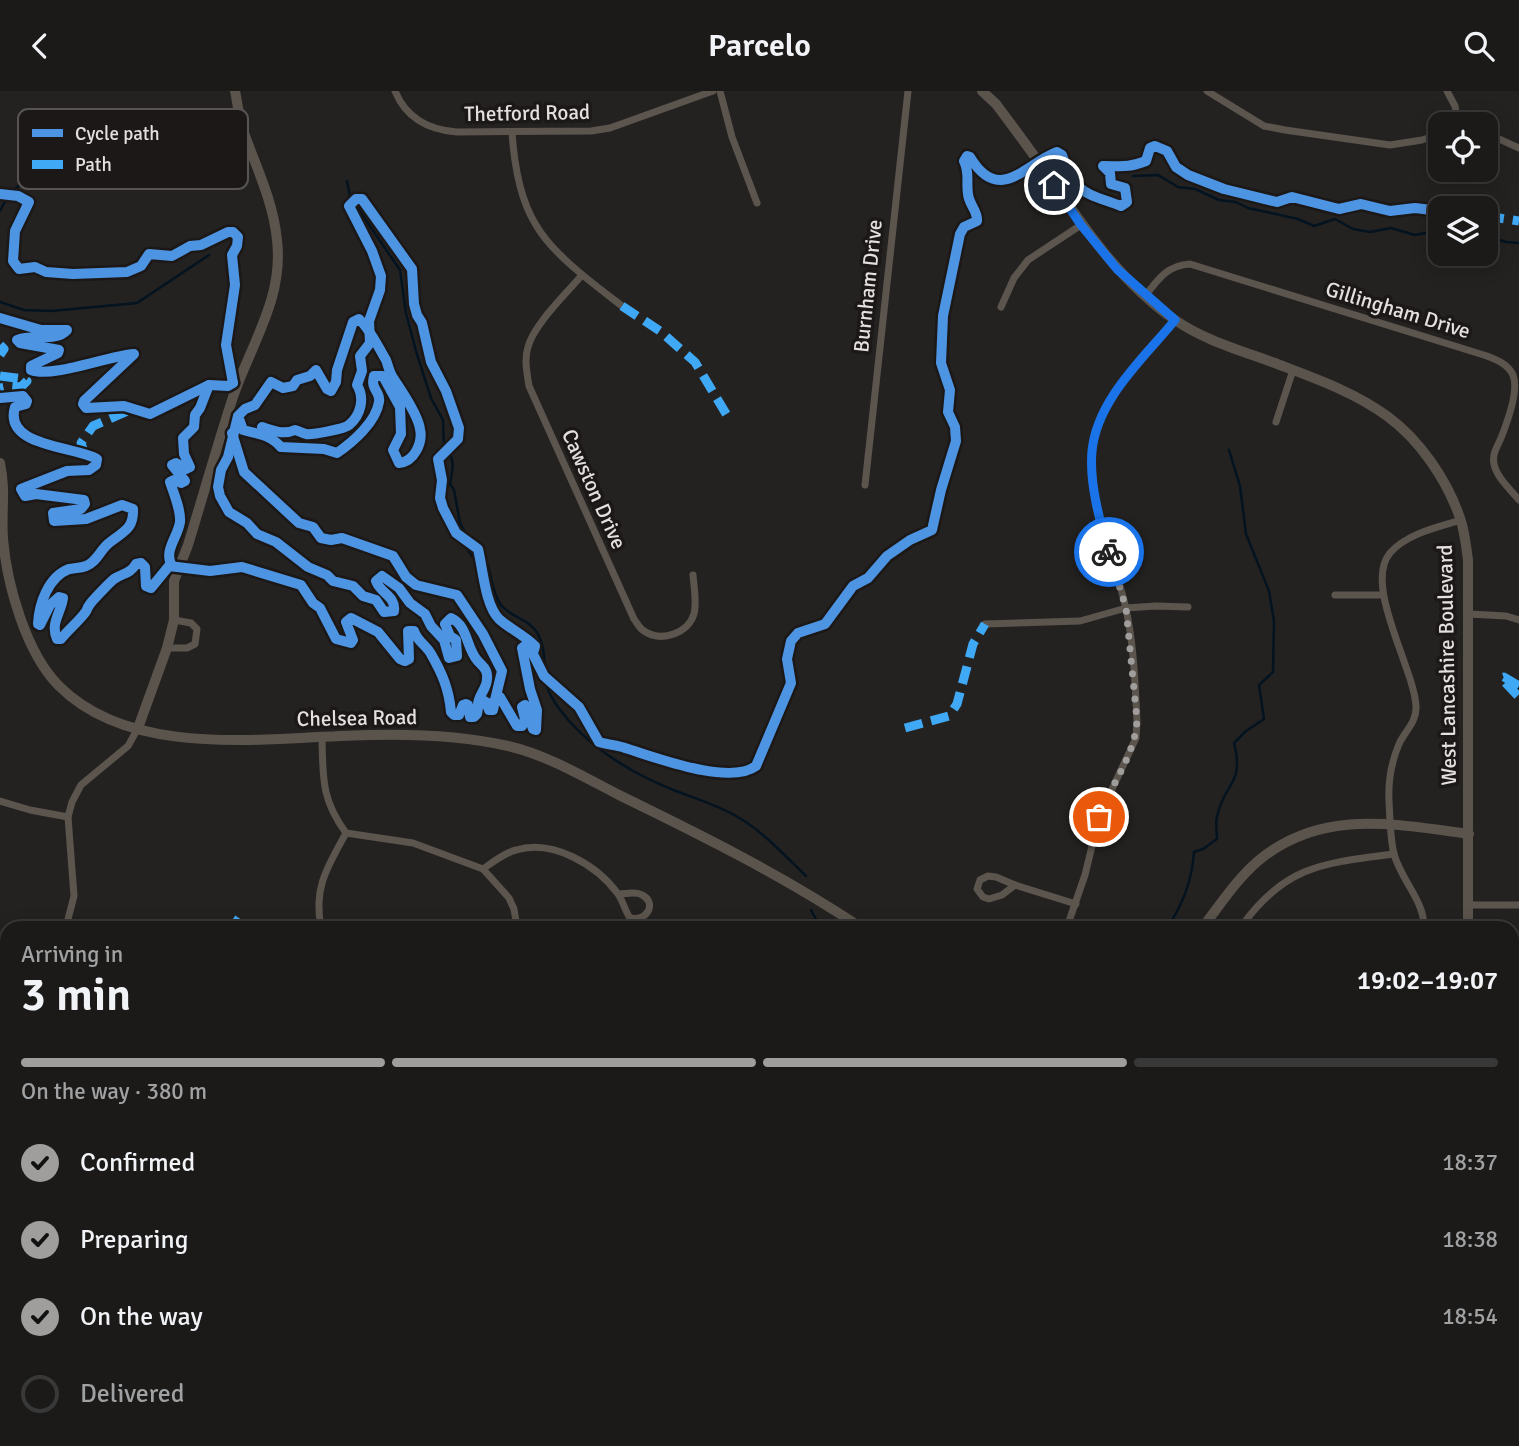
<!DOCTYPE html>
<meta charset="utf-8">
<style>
:root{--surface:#1b1a19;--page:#242322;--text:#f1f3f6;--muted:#a0a1a2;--line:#393838;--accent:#a09e9c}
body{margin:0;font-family:Signika,sans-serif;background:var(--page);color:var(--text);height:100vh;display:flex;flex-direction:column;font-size:26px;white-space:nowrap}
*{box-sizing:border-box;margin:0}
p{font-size:23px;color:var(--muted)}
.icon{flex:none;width:38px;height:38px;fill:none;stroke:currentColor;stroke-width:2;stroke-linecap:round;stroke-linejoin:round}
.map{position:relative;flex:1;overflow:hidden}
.panel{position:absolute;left:0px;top:830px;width:1519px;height:527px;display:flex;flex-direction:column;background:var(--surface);border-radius:21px 21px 0 0;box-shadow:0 4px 18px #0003,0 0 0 2px var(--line)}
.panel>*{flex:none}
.controls{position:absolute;left:1428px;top:21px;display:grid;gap:14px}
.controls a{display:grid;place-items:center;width:70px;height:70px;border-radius:14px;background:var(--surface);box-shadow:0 4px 18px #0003,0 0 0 2px var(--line);font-size:35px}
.pin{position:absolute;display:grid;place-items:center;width:60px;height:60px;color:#fff;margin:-30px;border:4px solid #fff;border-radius:50%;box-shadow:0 2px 7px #0007}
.courier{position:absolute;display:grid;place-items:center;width:70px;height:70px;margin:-35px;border:5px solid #1a73e8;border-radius:50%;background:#fff;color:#222;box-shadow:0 2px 9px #0007}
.summary em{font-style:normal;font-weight:600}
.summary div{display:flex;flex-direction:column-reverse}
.summary{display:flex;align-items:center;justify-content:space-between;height:119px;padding:0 21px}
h1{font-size:46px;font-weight:600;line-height:52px}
.bar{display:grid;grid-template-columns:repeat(4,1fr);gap:10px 7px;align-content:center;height:84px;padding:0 21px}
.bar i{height:9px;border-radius:5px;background:var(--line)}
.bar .active{background:var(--accent)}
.bar p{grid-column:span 4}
ol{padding:0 21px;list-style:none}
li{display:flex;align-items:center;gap:21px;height:77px}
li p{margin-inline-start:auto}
li .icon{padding:7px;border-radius:50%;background:var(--accent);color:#111;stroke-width:4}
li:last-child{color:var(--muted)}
li i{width:38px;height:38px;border:4px solid var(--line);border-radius:50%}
header{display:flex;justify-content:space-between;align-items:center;height:91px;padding:0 21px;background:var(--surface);font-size:32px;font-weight:600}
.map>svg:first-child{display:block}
.water{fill:#031320}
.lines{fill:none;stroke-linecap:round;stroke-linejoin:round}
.stream{stroke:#031320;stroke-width:2.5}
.street{stroke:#5b554e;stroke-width:7}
.secondary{stroke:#5b544c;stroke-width:10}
.quiet{stroke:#3fa9f5;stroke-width:9;stroke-dasharray:18 9;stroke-linecap:butt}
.cycleway-casing{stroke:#1b1817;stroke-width:15}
.cycleway{stroke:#4d94e3;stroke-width:10}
.done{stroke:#a09e9c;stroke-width:7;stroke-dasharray:0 12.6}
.route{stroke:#1a73e8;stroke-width:9}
.labels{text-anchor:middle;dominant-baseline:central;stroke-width:7;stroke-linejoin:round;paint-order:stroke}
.street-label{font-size:21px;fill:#e3e0df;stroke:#1b1817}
.key{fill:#1b1817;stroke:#575453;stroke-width:2}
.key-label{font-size:19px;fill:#e3e0df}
</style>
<header><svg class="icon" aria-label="back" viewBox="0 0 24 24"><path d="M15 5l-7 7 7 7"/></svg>Parcelo<svg class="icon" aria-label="search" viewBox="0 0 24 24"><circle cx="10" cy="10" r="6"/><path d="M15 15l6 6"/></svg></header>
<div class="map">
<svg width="1519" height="1355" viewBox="0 0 1519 1355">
<rect width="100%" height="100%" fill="#242221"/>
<g class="water">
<path d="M0,1309L7,1316V1349H42L49,1355H0Z"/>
<rect x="887" y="1349" width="60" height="6"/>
</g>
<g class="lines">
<g class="stream">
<path d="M1133,85L1158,84L1178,96L1195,98L1219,109L1236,111L1248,117L1298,128L1314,135L1335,128L1353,138L1370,141L1391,137L1415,144L1440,139"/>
<path d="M347,90L350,106L400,179L406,222L416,260L431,307L443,329L444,356C456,368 453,377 450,393L454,399L460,432L469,449L468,459L475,469L487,472C492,485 492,503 501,514C509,524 520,526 529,533C544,544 544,563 545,580"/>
<path d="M0,120C17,84 48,76 83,67"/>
<path d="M1486,145L1506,151L1519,152"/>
<path d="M0,211L24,219L51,220L137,212L209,164"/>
<path d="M546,594C551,608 560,619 569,630C599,663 635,684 676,700C697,708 717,714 736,725C763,740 784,764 806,785"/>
<path d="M1513,595L1519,599"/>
<path d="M811,819L820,836"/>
<path d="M1168,836C1183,812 1192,790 1194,761L1203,758L1217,748C1217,741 1215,732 1217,726C1223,692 1245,695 1234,652L1246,640L1264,628L1259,594L1273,581L1274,530L1269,500L1246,443L1240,395L1229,359"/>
<path d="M1512,1141L1519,1156"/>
</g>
<g class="street">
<path d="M395,0C406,27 429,39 457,41L591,40L610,37L713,0"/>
<path d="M720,0L732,46L757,112"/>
<path d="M1207,0L1264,35L1285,39L1390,54L1422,49L1440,43"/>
<path d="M1447,0L1455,15L1457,27L1452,33"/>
<path d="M1457,27L1469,33"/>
<path d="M512,41C514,72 519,107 536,134C553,164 595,194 622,215"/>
<path d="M1486,42L1519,57"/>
<path d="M582,184C567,202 534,233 528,256C524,268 527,282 529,295L634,528C637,532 640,538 644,540C662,552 688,542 694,523C697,512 694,496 693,484"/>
<path d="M1146,204C1158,188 1168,174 1190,173L1487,265C1497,269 1508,273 1513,284C1519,299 1507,332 1501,347C1497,356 1492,363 1494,373C1497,387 1510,398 1519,409"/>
<path d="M1001,216L1014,187L1028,169L1081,134"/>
<path d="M1276,331L1293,279"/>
<path d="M865,394L908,0"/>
<path d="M1335,504H1382"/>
<path d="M1469,523L1506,525L1519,529"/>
<path d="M985,533L1080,530L1126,517L1156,515L1188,516"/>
<path d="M167,557H187L195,553L197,538L191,532L174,529"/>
<path d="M322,646C323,686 321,708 346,742L413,752L483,778L509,807L514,818L517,836"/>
<path d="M0,710L30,719L68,726"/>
<path d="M483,778C493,771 504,762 516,759C553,748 597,774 618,803C623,810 625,820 630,827C648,831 657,811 642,804C636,800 626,803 619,803"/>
<path d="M988,785L996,786L1015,794L1002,804L989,808L983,806L977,798L980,789Z"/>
<path d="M1015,794L1076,813"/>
<path d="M1468,814H1519"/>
<path d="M66,836L74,805L68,726L72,711L81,694L128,655L138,637"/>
<path d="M321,836C313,797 328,775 346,742"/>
<path d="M1067,836L1085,784L1099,726L1136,647L1137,630C1135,593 1134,554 1126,518C1114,461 1076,389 1099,331C1114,293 1149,260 1175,229"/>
<path d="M1241,836C1285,774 1324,772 1394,763"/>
<path d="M1424,836C1424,809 1401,789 1394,763C1390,747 1390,727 1389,710C1388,690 1391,672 1399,653C1405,640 1417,631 1416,615C1414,577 1363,494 1390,462C1406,443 1438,436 1461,429"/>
<path d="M0,933L7,934"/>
<path d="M0,1011L7,998"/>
<path d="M1512,1037L1519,1029"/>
<path d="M0,1105L7,1110"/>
<path d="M238,1349L256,1355"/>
<path d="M1072,1349L1073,1355"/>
<path d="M1431,1349V1355"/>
<path d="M1493,1349L1494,1355"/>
<path d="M417,1355L427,1349"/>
<path d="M773,1355V1349"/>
</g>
<g class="secondary">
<path d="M982,0L996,13C1011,33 1026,53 1040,73C1080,130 1116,188 1175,229C1204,249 1239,259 1272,271C1311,286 1353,300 1387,325C1420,349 1447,389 1460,427C1465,441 1466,455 1468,469V836"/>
<path d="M0,372C6,400 1,421 3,448C7,494 26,562 59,595C135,671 275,645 371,644C417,643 464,645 508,655C547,664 584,686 619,704C701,744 784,785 860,836"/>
<path d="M138,637L167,557L174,529V490L188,454C203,405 217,355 233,306C251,253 284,207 277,149C273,110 257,78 244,42C239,29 238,14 235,0"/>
<path d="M1203,836C1220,814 1236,789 1258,770C1321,717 1394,733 1469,743"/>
<path d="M1512,1275L1519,1281"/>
</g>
<g class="quiet">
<path d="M1486,125L1519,130"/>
<path d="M622,215L660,240L695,271L728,326"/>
<path d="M0,254L4,258L0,264"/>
<path d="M0,285L24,288L27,290L21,296L10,295L0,297"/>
<path d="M88,364L84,361L81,352L93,335L130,319"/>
<path d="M1519,595L1504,586L1501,587L1519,606"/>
<path d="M905,637L949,625L957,613L973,553L985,533"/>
<path d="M233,836L239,827"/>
<path d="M1512,910L1519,908"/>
<path d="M1512,1190L1519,1199"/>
</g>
<defs>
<g id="cycleway">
<path d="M0,103L18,105L29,111L15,140L13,170L19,178L35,176L46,181L73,183L127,181L141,175L149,163L172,165L190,155L201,154L228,141H233L238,146L237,155L232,164L235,194L226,254L233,292"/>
<path d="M0,227L41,239H67C55,252 33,242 17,249L20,252L59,259L58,262L31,275V279C53,287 107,265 134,263L84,310L83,313L86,317L124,315L150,323L209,294L228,295L233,292"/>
<path d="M0,307L23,305L27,310L26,313L15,316C3,356 74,355 97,368L96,374L89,379L67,380L21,398L25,405L36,403L84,409L85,413L81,418L53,422L54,430L86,428L122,414L133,418C134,439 122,441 109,452C100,459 97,471 86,475C81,477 75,477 69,478C48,486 39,513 38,533L40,534L50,514L59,506L63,507C61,522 50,532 57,548H61C68,539 77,532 84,523C89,517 85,520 90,513C92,510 110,491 114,488C123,482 130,483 136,473L141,472L145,476L146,495L151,497L169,475L210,480L242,476L301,494L313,512L320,517L336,548L351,552L353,549L346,531L351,527L378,541L400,568L405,570L409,568L408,540H414C417,550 426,554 431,563C442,582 449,598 451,621L454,624H459L463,614L466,613L468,614L470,626H474L477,623L479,611L482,609L486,611L489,619H493L495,609L500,606L517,635H522L525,628L522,616L525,614L533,638L536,639L537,619L530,598L522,557L526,554L530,557L544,585L579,616L599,651C608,654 617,654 625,657C655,666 729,695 756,675L791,592L787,568L791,550L798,542L825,533L853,495L868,487L887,465L910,449L932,439L941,399L956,350L955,336L948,321L950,299L941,272L943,225L960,143L964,136L977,130C978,120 969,114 968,103C966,91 970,82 964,70L967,65L970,66C999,114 1024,74 1057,61L1062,64C1074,104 1087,102 1121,115L1127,111L1125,97L1111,93L1110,82L1103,75C1121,75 1128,77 1146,70L1150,57L1155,55L1167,60L1176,76L1188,84L1224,98L1277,111L1292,106L1339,118L1361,113L1390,120L1415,117L1440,120"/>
<path d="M238,325L243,339C259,343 270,344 281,356L324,358L337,362C353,351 376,331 379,311C381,300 370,299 374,285H383L400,316L401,343L393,359L399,372C414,371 423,352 420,338C418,323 400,298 392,285C389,280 388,274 386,269C377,254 372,241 359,228L353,231L337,279L336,291L331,300L327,298L316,279L310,285L297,289L293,295L283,297L271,291L255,314L245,318L238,325L228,366L221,379L218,396L220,405L229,421L247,432L257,443L276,451L308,476L327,484L333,490L353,495L363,505L376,509L384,521L394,520C396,505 380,502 376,490L382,485L399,497L410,512L425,523L431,535L444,549L449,567L457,565L456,549L450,545L445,533L451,527C468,535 466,556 477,569C483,576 488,578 487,588C487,598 478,604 478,614"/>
<path d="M262,336C273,340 284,344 295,339C299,340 302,342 306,343C312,344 344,338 349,334C361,324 365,307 357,294L362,280L360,265L370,252L369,230L380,199L381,185L372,160L349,115L356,108H362L412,178L414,213L417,224L422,232L431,271L446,300L459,337L458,348L438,368L442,389L440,407L443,417L456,442L478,458C483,478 485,514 499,528C510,538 524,544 535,555L534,559"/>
<path d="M232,342L244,381L299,432L313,436L321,447L331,449L342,447L393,465L406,486L416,494L457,504L483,543L502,580L495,609"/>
<path d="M172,475C163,460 178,446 180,431C181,419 174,403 170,391L174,389L181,392L185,390L172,374L176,372L186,378L190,376L184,363L183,347L194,336L195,324L200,317L209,294"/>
</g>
</defs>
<use href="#cycleway" class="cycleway-casing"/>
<use href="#cycleway" class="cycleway"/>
</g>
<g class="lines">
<path class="done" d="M1099,726C1111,693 1135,665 1137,629L1126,517L1109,461"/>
<path class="route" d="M1054,94L1081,134L1117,178L1175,229C1144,267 1097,308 1092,360C1089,392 1100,431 1109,461"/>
</g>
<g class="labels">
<g class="street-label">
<text transform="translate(527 22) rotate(-1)">Thetford Road</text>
<text transform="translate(868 195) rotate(-84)">Burnham Drive</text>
<text transform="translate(1398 219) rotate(17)">Gillingham Drive</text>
<text transform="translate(594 398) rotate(66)">Cawston Drive</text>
<text transform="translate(1447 574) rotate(-91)">West Lancashire Boulevard</text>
<text transform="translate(357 627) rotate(-1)">Chelsea Road</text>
</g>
</g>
<rect x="18" y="18" width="230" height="80" rx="10" class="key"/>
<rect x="32" y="38" width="31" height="8" fill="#4d94e3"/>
<rect x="32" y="69" width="31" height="9" fill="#3fa9f5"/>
<g class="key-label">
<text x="75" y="49">Cycle path</text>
<text x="75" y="80">Path</text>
</g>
</svg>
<div class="controls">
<a><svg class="icon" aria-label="locate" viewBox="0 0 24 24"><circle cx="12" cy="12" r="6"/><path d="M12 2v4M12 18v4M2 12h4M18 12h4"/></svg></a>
<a><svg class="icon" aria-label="layers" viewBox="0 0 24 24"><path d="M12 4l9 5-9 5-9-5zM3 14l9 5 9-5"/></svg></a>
</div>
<div class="pin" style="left:1099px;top:726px;background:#ea580c"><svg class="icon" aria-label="bag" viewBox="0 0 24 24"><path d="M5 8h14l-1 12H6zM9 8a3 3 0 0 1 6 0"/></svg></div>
<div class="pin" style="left:1054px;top:94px;background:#1f2937"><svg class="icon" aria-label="home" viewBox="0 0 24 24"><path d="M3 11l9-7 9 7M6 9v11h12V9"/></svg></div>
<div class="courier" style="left:1109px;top:461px"><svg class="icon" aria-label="bike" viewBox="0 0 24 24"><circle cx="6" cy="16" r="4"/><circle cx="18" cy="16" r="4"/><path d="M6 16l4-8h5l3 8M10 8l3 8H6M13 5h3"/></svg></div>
<section class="panel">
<div class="summary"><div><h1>3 min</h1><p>Arriving in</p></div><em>19:02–19:07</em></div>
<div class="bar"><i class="active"></i><i class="active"></i><i class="active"></i><i></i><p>On the way · 380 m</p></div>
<ol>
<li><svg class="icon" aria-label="check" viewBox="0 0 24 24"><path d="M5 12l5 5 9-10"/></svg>Confirmed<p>18:37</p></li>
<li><svg class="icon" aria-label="check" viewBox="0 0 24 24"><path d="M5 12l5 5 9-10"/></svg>Preparing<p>18:38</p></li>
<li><svg class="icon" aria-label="check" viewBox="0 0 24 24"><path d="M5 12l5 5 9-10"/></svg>On the way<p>18:54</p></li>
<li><i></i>Delivered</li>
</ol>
</section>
</div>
